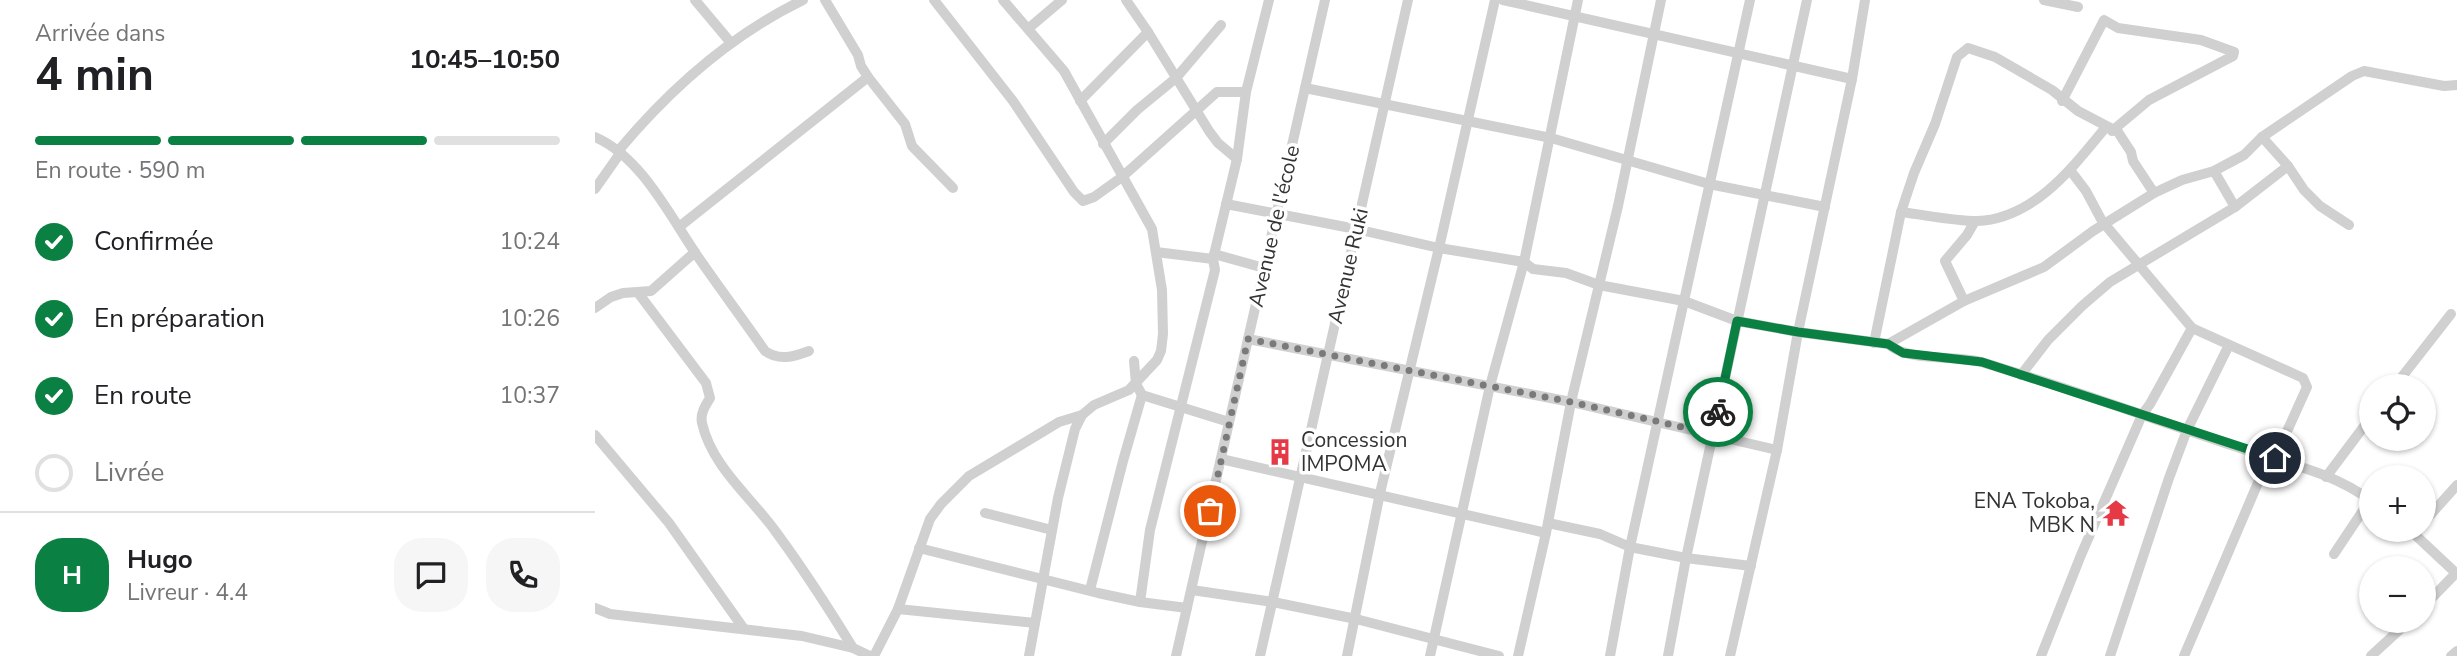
<!DOCTYPE html>
<html lang="fr">
<meta charset="utf-8">
<style>
:root{--surface:#fff;--page:#f6f6f6;--text:#202124;--muted:#757577;--line:#e0e0e0;--accent:#0b8043}
body{margin:0;font-family:"Nunito Sans",sans-serif;background:var(--page);color:var(--text);height:100vh;display:flex;flex-direction:column;font-size:26px;white-space:nowrap}
*{box-sizing:border-box;margin:0}
p{font-size:23px;color:var(--muted)}
.icon{flex:none;width:38px;height:38px;fill:none;stroke:currentColor;stroke-width:2;stroke-linecap:round;stroke-linejoin:round}
.map{position:relative;flex:1;overflow:hidden}
.drawer{display:flex;flex-direction:column;background:var(--surface);width:595px}
.drawer>*{flex:none}
.tools{position:absolute;left:1764px;top:374px;display:grid;gap:14px}
.tools a{display:grid;place-items:center;width:77px;height:77px;border-radius:50%;background:var(--surface);box-shadow:0 2px 5px #0004;font-size:35px}
.pin{position:absolute;display:grid;place-items:center;width:60px;height:60px;color:#fff;margin:-30px;border:4px solid #fff;border-radius:50%;box-shadow:0 2px 7px #0007}
.courier{position:absolute;display:grid;place-items:center;width:70px;height:70px;margin:-35px;border:5px solid #0b8043;border-radius:50%;background:#fff;color:#222;box-shadow:0 2px 9px #0007}
.head em{font-style:normal;font-weight:700}
.head div{display:flex;flex-direction:column-reverse}
.head{display:flex;align-items:center;justify-content:space-between;height:119px;padding:0 35px}
h1{font-size:46px;font-weight:700;line-height:52px}
.bar{display:grid;grid-template-columns:repeat(4,1fr);gap:10px 7px;align-content:center;height:84px;padding:0 35px}
.bar i{height:9px;border-radius:5px;background:var(--line)}
.bar .current{background:var(--accent)}
.bar p{grid-column:span 4}
.line{display:flex;align-items:center;gap:18px;padding:0 35px;border-top:2px solid var(--line)}
.line div{flex:1}
.round{display:grid;place-items:center;flex:none;width:74px;height:74px;border-radius:28px;background:var(--page)}
ol{padding:0 35px;list-style:none}
li{display:flex;align-items:center;gap:21px;height:77px}
li p{margin-inline-start:auto}
li .icon{padding:7px;border-radius:50%;background:var(--accent);color:#fff;stroke-width:4}
li:last-child{color:var(--muted)}
li i{width:38px;height:38px;border:4px solid var(--line);border-radius:50%}
main{display:flex;flex:1;min-height:0}
.map>svg:first-child{display:block}
.lines{fill:none;stroke-linecap:round;stroke-linejoin:round}
.minor{stroke:#d0d0d0;stroke-width:10}
.done{stroke:#7a7a7a;stroke-width:7;stroke-dasharray:0 12.6}
.route{stroke:#0b8043;stroke-width:9}
.labels{text-anchor:middle;dominant-baseline:central;stroke-width:7;stroke-linejoin:round;paint-order:stroke}
.street-label{font-size:21px;fill:#333;stroke:#fff}
.poi-label{font-size:21px;fill:#333;stroke:#fff;text-anchor:start}
</style>
<main>
<section class="drawer">
<div class="head"><div><h1>4 min</h1><p>Arrivée dans</p></div><em>10:45–10:50</em></div>
<div class="bar"><i class="current"></i><i class="current"></i><i class="current"></i><i></i><p>En route · 590 m</p></div>
<ol>
<li><svg class="icon" aria-label="check" viewBox="0 0 24 24"><path d="M5 12l5 5 9-10"/></svg>Confirmée<p>10:24</p></li>
<li><svg class="icon" aria-label="check" viewBox="0 0 24 24"><path d="M5 12l5 5 9-10"/></svg>En préparation<p>10:26</p></li>
<li><svg class="icon" aria-label="check" viewBox="0 0 24 24"><path d="M5 12l5 5 9-10"/></svg>En route<p>10:37</p></li>
<li><i></i>Livrée</li>
</ol>
<div class="line" style="height:126px"><b class="round" style="background:var(--accent);color:#fff">H</b><div><b>Hugo</b><p>Livreur · 4.4</p></div><a class="round"><svg class="icon" aria-label="chat" viewBox="0 0 24 24"><path d="M4 5h16v11H9l-5 4z"/></svg></a><a class="round"><svg class="icon" aria-label="phone" viewBox="0 0 24 24"><path d="M5 4h4l2 5-3 2q2 4 5 5l2-3 5 2v4C11 20 4 13 5 4z"/></svg></a></div>
</section>
<div class="map">
<svg width="1862" height="656" viewBox="0 0 1862 656">
<rect width="100%" height="100%" fill="#fff"/>
<g class="lines">
<g class="minor">
<path d="M100,0L136,43"/>
<path d="M339,0L418,101L479,192L488,201L499,197L527,177L622,92H651L642,159L618,259L561,252"/>
<path d="M408,0L469,71L557,229L567,290L568,334L566,351L562,360L534,390L499,405L487,415L480,429L463,498L434,656"/>
<path d="M531,0L553,32L614,131L623,143L642,159"/>
<path d="M908,0L1257,79"/>
<path d="M1449,0L1483,7"/>
<path d="M434,28L467,0"/>
<path d="M273,77L310,124L317,146L358,188"/>
<path d="M710,88L956,138L1114,184L1230,207"/>
<path d="M651,92L674,0"/>
<path d="M485,101L553,32"/>
<path d="M1467,101L1509,20L1523,28L1606,40L1639,52L1638,56L1554,100L1517,131"/>
<path d="M0,137C45,156 74,214 101,254C123,286 147,318 170,351C184,361 198,357 214,351"/>
<path d="M1667,137L1693,166L1709,190L1725,206L1754,225"/>
<path d="M508,144L542,110L581,78L626,25"/>
<path d="M24,150C75,89 136,35 208,0"/>
<path d="M1619,171L1640,207"/>
<path d="M0,189L26,152"/>
<path d="M631,204L761,229L844,248L929,262L938,269L971,273L1004,285L1089,301L1142,321L1203,332L1293,344L1369,301L1449,267L1498,231L1559,193L1587,180L1619,171L1649,155L1667,137L1757,76L1769,71L1849,86L1862,85"/>
<path d="M1306,212C1331,215 1358,221 1382,221C1439,219 1478,167 1511,127"/>
<path d="M84,227L273,77L266,66L263,55L230,0"/>
<path d="M619,254L669,268"/>
<path d="M44,294L111,383L115,398C110,406 105,414 107,423C117,467 156,497 181,532C209,570 234,609 258,648"/>
<path d="M1369,301L1350,261L1372,235L1380,221"/>
<path d="M0,308L16,297L28,293L56,291L100,252"/>
<path d="M1597,328L1708,378L1712,387L1680,458"/>
<path d="M653,339L976,402L1182,450"/>
<path d="M1279,343L1306,212L1319,173L1340,124L1362,57L1373,48L1400,57L1457,90L1483,111L1523,132L1536,152L1538,161L1559,193"/>
<path d="M1293,344C1313,362 1360,355 1386,362C1471,387 1555,418 1639,446C1685,462 1737,471 1776,501"/>
<path d="M539,361L541,384L547,395L634,422"/>
<path d="M1426,375L1453,340L1487,306L1515,282L1640,207L1693,166"/>
<path d="M1799,387L1856,314"/>
<path d="M0,435L74,523L149,629"/>
<path d="M626,459L951,533"/>
<path d="M1731,477L1776,417"/>
<path d="M390,513L457,530"/>
<path d="M1829,522L1862,485"/>
<path d="M953,523L1005,534L1035,547L1091,558L1156,566"/>
<path d="M1815,530L1862,574"/>
<path d="M324,548L503,593L545,602L592,608"/>
<path d="M1739,554L1775,500"/>
<path d="M495,590L528,461L547,395"/>
<path d="M597,590L678,602L761,619L904,656"/>
<path d="M545,602L555,530L620,270L618,259"/>
<path d="M1829,606L1861,573"/>
<path d="M0,608L15,614L207,636L258,648L275,656"/>
<path d="M303,609L440,623"/>
<path d="M279,656L303,609L335,519L346,504L374,476L464,422L487,415"/>
<path d="M581,656L730,0"/>
<path d="M665,656L813,0"/>
<path d="M752,656L785,493L844,248L900,0"/>
<path d="M835,656L895,386L929,262L983,0"/>
<path d="M923,656L951,533L976,402L1023,206L1066,0"/>
<path d="M1015,656L1035,547L1155,0"/>
<path d="M1073,656L1091,558L1212,0"/>
<path d="M1135,656L1182,450L1203,332L1257,79L1270,0"/>
<path d="M1446,656L1486,555L1547,415L1555,404L1597,328L1507,221L1491,191L1475,170"/>
<path d="M1515,656L1574,478L1592,430L1634,345"/>
<path d="M1589,656L1674,457"/>
<path d="M1776,656L1814,621"/>
<path d="M1856,656L1862,651"/>
</g>
</g>
<g class="lines">
<path class="done" d="M615,511L653,339L976,402L1118,434L1123,412"/>
<path class="route" d="M1123,412L1142,321L1203,332L1293,344L1308,353L1387,362L1680,458"/>
</g>
<defs>
<symbol id="building-bare" viewBox="-9 -9 18 18"><path d="M-4-6H4V6H1V3H-1V6H-4ZM-2.5-4.3h1.7v1.8h-1.7ZM.8-4.3h1.7v1.8H.8ZM-2.5-1h1.7V.8h-1.7ZM.8-1h1.7V.8H.8Z" fill="#e63946" stroke="#fff" stroke-width="2.5" paint-order="stroke"/></symbol>
<symbol id="temple-bare" viewBox="-9 -9 18 18"><path d="M0-6L5-2H3V0L6.5 2.5H4V6H1.5V3h-3V6H-4V2.5H-6.5L-3 0V-2H-5Z" fill="#e63946" stroke="#fff" stroke-width="2.5" paint-order="stroke"/></symbol>
</defs>
<g fill-rule="evenodd">
<use href="#building-bare" x="666" y="433" width="38" height="38"/>
<use href="#temple-bare" x="1502" y="494" width="38" height="38"/>
</g>
<g class="labels">
<g class="street-label">
<text transform="translate(679 226) rotate(-77)">Avenue de l'école</text>
<text transform="translate(753 266) rotate(-77)">Avenue Ruki</text>
</g>
<g class="poi-label">
<text x="706" y="440">Concession<tspan x="706" dy="24">IMPOMA</tspan></text>
<text x="1500" y="501" text-anchor="end">ENA Tokoba,<tspan x="1500" dy="24">MBK N</tspan></text>
</g>
</g>
</svg>
<div class="tools">
<a><svg class="icon" aria-label="locate" viewBox="0 0 24 24"><circle cx="12" cy="12" r="6"/><path d="M12 2v4M12 18v4M2 12h4M18 12h4"/></svg></a>
<a>+</a>
<a>−</a>
</div>
<div class="pin" style="left:615px;top:511px;background:#ea580c"><svg class="icon" aria-label="bag" viewBox="0 0 24 24"><path d="M5 8h14l-1 12H6zM9 8a3 3 0 0 1 6 0"/></svg></div>
<div class="pin" style="left:1680px;top:458px;background:#1f2937"><svg class="icon" aria-label="home" viewBox="0 0 24 24"><path d="M3 11l9-7 9 7M6 9v11h12V9"/></svg></div>
<div class="courier" style="left:1123px;top:412px"><svg class="icon" aria-label="bike" viewBox="0 0 24 24"><circle cx="6" cy="16" r="4"/><circle cx="18" cy="16" r="4"/><path d="M6 16l4-8h5l3 8M10 8l3 8H6M13 5h3"/></svg></div>
</div>
</main>
